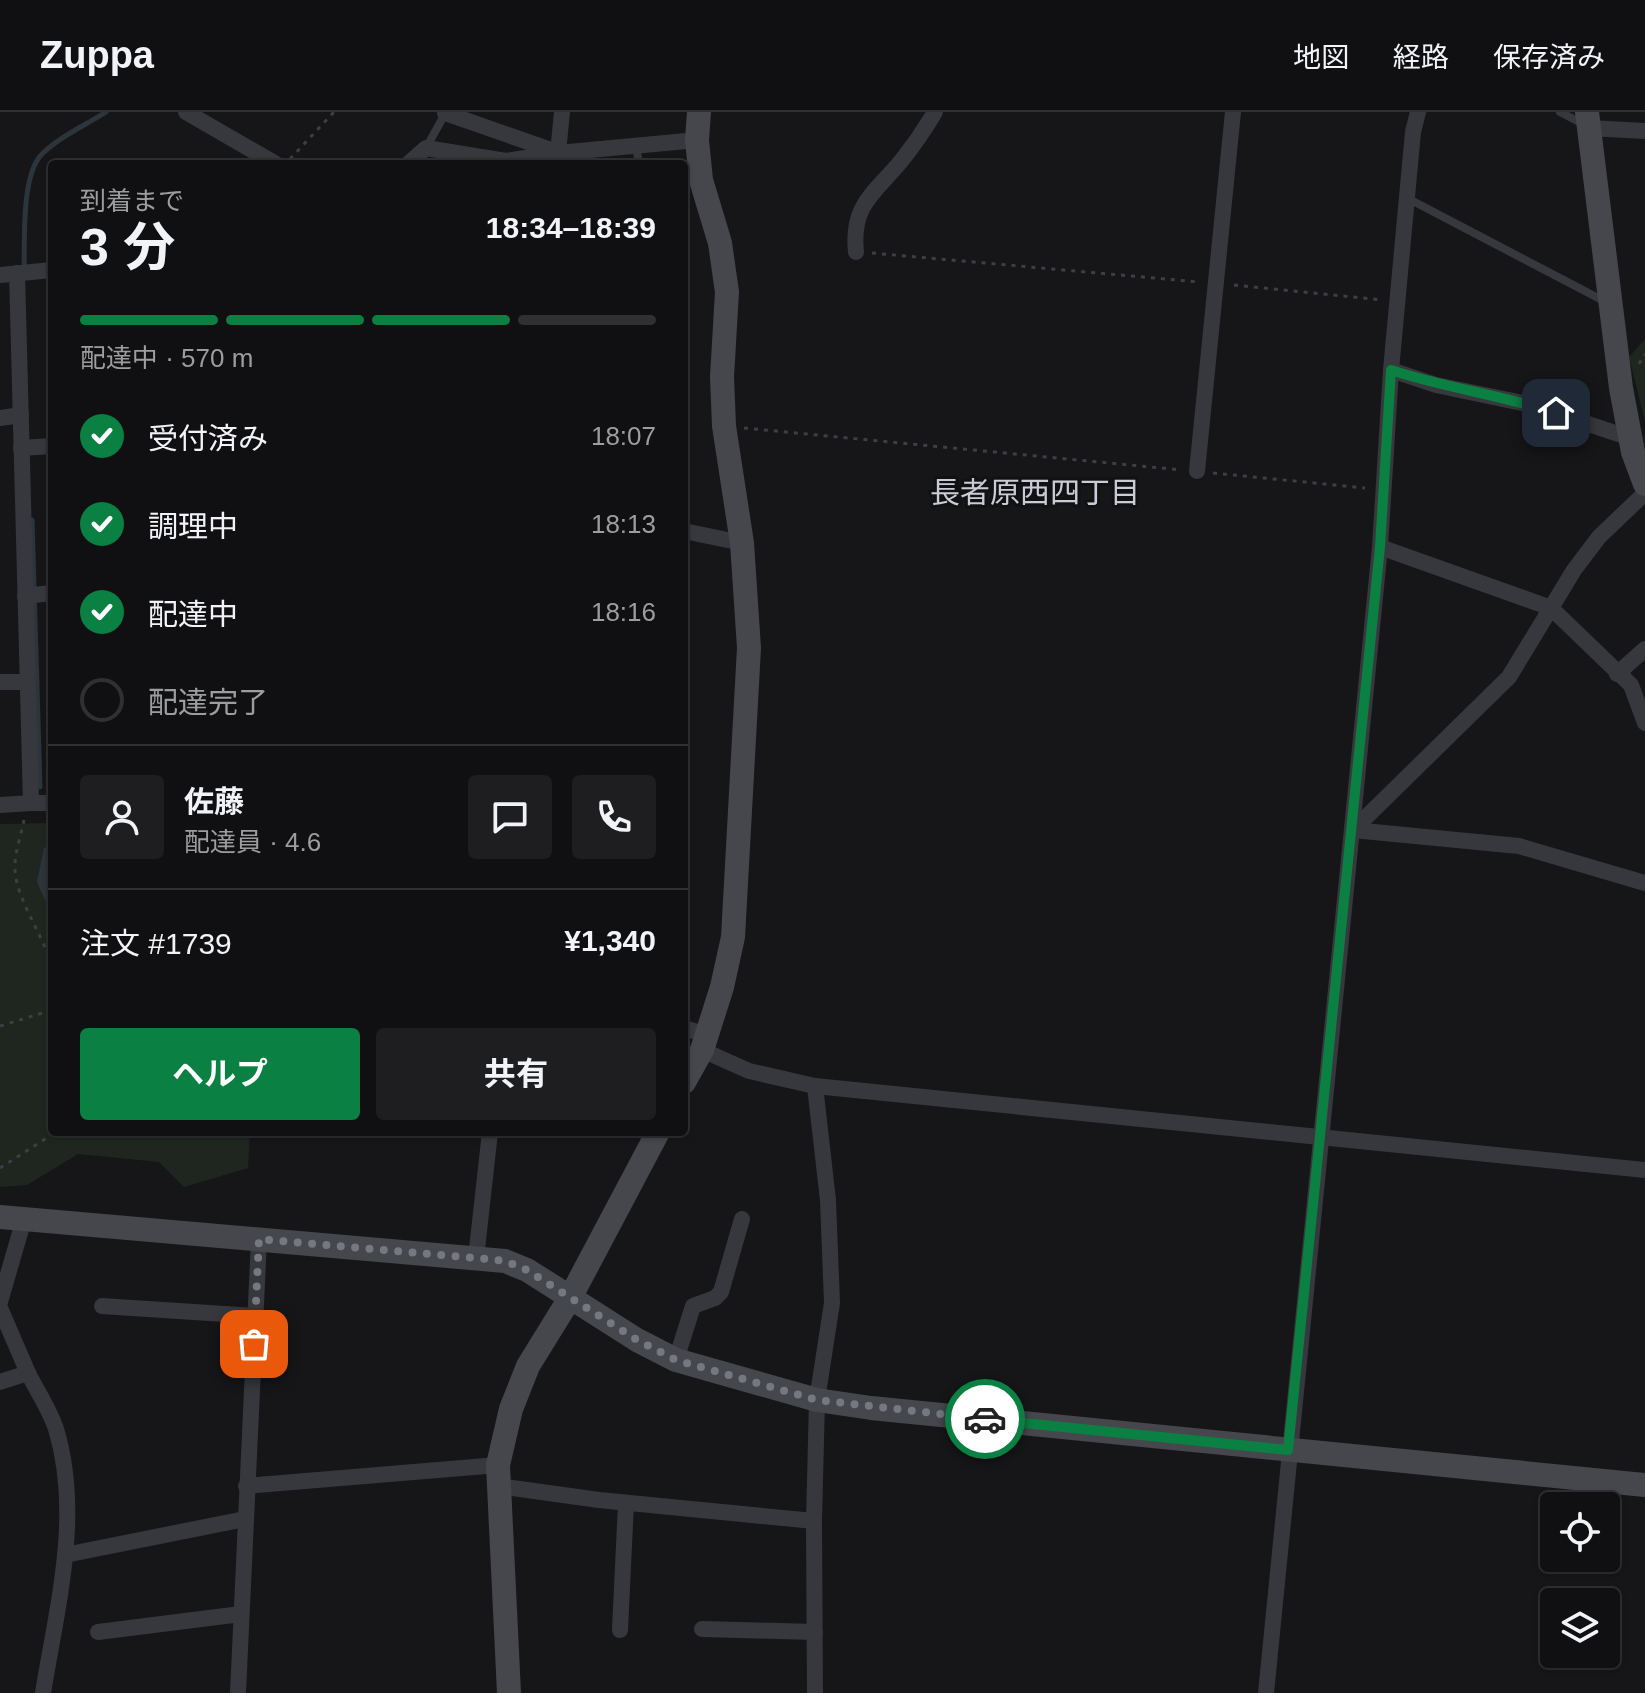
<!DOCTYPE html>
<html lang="ja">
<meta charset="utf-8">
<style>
:root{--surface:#101012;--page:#1e1e20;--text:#f1f3f6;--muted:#9c9d9f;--line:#303032;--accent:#0b8043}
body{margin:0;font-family:Arial,"Noto Sans JP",sans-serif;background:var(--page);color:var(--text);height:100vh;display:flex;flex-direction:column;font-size:30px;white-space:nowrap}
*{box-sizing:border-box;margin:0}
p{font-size:26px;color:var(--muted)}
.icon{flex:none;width:44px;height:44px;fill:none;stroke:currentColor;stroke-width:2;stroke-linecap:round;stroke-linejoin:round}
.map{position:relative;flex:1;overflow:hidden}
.details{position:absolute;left:48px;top:48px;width:640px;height:976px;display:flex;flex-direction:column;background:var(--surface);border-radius:8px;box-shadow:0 2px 6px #0004,0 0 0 2px var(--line)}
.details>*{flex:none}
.buttons{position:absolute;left:1540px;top:1380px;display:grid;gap:16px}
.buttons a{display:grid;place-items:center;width:80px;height:80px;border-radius:8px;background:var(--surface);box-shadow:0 2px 6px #0004,0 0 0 2px var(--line);font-size:40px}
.pin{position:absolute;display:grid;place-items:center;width:68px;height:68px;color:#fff;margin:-34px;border-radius:16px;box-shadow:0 4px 12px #0006}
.courier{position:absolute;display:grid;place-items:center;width:80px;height:80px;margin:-40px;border:6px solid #0b8043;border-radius:50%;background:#fff;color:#222;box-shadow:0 2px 10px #0007}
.summary em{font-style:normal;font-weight:700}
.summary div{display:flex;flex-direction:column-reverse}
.summary{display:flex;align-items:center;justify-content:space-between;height:136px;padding:0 32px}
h1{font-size:52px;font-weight:700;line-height:60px}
.bar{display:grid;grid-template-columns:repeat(4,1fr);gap:12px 8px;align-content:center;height:96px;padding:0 32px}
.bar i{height:10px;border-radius:6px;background:var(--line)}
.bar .active{background:var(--accent)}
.bar p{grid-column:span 4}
.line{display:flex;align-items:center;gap:20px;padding:0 32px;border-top:2px solid var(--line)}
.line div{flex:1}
.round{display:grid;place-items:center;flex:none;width:84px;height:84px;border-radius:8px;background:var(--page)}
ol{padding:0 32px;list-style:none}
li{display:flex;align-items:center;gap:24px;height:88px}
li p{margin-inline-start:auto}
li .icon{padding:8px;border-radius:50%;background:var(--accent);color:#fff;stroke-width:4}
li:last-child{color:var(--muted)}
li i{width:44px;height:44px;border:4px solid var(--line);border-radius:50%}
.cta{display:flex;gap:16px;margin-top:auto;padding:16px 32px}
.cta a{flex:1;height:92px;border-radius:8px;background:var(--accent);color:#fff;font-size:32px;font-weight:700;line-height:92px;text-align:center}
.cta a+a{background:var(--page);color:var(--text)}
header{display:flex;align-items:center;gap:48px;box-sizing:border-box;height:112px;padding:0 40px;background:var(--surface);border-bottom:2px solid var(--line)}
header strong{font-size:38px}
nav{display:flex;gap:44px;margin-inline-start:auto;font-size:28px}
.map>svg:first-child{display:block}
.green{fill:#1e261f}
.water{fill:#2c353c}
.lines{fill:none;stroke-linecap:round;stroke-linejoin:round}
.stream{stroke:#2c353c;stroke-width:5}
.path{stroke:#3d3f44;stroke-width:3;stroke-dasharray:4 6;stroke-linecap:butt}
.lane{stroke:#37383d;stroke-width:8}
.street{stroke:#37383d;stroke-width:16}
.secondary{stroke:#45474d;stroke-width:24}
.done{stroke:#757880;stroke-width:8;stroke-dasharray:0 14.4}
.route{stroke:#0b8043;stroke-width:10}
.labels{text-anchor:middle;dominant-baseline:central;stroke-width:6;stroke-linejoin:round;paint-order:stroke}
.neighbourhood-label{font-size:30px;fill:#c9ccd4;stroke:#111113}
</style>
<header>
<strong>Zuppa</strong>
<nav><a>地図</a><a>経路</a><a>保存済み</a></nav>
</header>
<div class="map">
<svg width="1645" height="1581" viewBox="0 0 1645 1581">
<rect width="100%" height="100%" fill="#161618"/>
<g class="green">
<path d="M1645,227V309L1629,245Z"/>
<path d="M52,711V1020H250L248,1056L184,1075L159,1050L78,1042L27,1073L0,1075V712Z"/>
</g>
<path class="water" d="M52,732V804L37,770L44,736Z"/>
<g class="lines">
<g class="stream">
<path d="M24,158C25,129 21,63 42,42C59,25 86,13 106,0"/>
<path d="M32,408L40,675"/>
</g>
<g class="path">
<path d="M290,47L334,0"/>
<path d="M872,141L1199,170"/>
<path d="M1234,173L1382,188"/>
<path d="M1639,252L1645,242"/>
<path d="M744,316L1182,358"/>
<path d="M1213,361L1365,376"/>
<path d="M24,708C21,724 14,742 15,758C16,786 43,824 52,853"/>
<path d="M0,914L52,898"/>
<path d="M0,1056L56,1020"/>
</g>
<g class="lane">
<path d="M1560,0L1585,13"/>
<path d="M636,34L639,52"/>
<path d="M426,36L446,0"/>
<path d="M1407,86L1604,189"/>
</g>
<g class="street">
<path d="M186,0L276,52"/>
<path d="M445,1L557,40"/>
<path d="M1589,16L1645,19"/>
<path d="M558,41L562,0"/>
<path d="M408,52L426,36L506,49L558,41L697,28"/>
<path d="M856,140C851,92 875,81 902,48C914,33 925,17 935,0"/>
<path d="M0,163L52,158"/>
<path d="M1391,258L1436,273L1532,293L1630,326"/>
<path d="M0,306L21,303"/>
<path d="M21,336L52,334"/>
<path d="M1197,359L1233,0"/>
<path d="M684,419L742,431"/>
<path d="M1380,435L1551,496L1631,573L1645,611"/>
<path d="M25,484L52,481"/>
<path d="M1617,562L1645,537"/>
<path d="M0,570H27"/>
<path d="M31,691H52"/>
<path d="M0,693L31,691L17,161"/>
<path d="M1353,718L1509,565L1574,458L1599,425L1645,381"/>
<path d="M1353,718L1519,734L1645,771"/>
<path d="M684,916L707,923"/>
<path d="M702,938L749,959L815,974L1645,1058"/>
<path d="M815,974L828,1088L832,1191L817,1288L814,1409L815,1581"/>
<path d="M476,1146L490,1020"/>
<path d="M0,1190L24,1107"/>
<path d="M102,1194L255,1204"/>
<path d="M0,1196L28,1261L0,1270"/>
<path d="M676,1248L693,1194L715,1186L721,1180L742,1107"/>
<path d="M28,1261C37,1279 50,1298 56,1317C82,1403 57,1494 43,1581"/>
<path d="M246,1374L498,1353"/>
<path d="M498,1374L599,1388L814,1409"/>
<path d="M65,1443L245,1407"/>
<path d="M702,1517L815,1520"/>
<path d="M620,1518L626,1391"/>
<path d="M98,1520L241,1502"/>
<path d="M238,1581L259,1127"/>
<path d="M1266,1581L1380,435L1391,258L1413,20L1418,0"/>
</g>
<g class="secondary">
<path d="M1587,0L1621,276L1633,340L1645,372"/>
<path d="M684,970L702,938L722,875L733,825L749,536L742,431L724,314L722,265L727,180L720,131L701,68L697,28L699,0"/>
<path d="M0,1105L505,1149L527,1158L637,1228L676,1248L817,1288L871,1296L1645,1373"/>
<path d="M509,1581L498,1353L511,1297L528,1254L570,1186L658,1020"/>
</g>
</g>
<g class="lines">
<path class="done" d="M254,1232L259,1127L476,1146L505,1149L527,1158L637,1228L676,1248L817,1288L985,1307"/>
<path class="route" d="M985,1307L1288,1338L1380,435L1391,258C1445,276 1502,283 1556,301"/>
</g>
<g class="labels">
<g class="neighbourhood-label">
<text x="1035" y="380">長者原西四丁目</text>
</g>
</g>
</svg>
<div class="buttons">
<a><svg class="icon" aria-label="locate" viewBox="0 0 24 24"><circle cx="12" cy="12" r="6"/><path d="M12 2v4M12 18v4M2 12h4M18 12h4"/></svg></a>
<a><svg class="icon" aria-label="layers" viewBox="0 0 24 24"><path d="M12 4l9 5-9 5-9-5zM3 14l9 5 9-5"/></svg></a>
</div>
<div class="pin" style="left:254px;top:1232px;background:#ea580c"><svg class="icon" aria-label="bag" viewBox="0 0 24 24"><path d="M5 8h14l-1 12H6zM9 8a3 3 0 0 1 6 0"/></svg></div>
<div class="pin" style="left:1556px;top:301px;background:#1f2937"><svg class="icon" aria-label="home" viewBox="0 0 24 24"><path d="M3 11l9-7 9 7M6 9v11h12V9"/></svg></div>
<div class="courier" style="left:985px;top:1307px"><svg class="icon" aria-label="car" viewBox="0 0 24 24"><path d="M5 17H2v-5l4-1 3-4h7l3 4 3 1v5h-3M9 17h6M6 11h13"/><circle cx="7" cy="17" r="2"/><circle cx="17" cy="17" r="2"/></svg></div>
<section class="details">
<div class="summary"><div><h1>3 分</h1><p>到着まで</p></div><em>18:34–18:39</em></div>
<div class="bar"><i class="active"></i><i class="active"></i><i class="active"></i><i></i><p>配達中 · 570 m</p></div>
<ol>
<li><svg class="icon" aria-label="check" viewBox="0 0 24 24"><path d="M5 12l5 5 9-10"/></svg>受付済み<p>18:07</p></li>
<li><svg class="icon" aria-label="check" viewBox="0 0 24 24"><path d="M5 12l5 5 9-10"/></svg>調理中<p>18:13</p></li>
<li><svg class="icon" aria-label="check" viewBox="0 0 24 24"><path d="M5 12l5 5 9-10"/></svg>配達中<p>18:16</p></li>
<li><i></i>配達完了</li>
</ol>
<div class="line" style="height:144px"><a class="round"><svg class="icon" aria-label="person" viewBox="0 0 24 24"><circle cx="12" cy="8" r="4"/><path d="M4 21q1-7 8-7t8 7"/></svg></a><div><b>佐藤</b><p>配達員 · 4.6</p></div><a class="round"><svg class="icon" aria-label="chat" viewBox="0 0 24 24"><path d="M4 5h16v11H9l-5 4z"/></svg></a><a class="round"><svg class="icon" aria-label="phone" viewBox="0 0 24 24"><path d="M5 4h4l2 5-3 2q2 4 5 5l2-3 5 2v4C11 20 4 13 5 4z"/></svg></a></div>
<div class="line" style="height:104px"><div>注文 #1739</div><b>¥1,340</b></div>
<div class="cta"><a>ヘルプ</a><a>共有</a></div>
</section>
</div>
